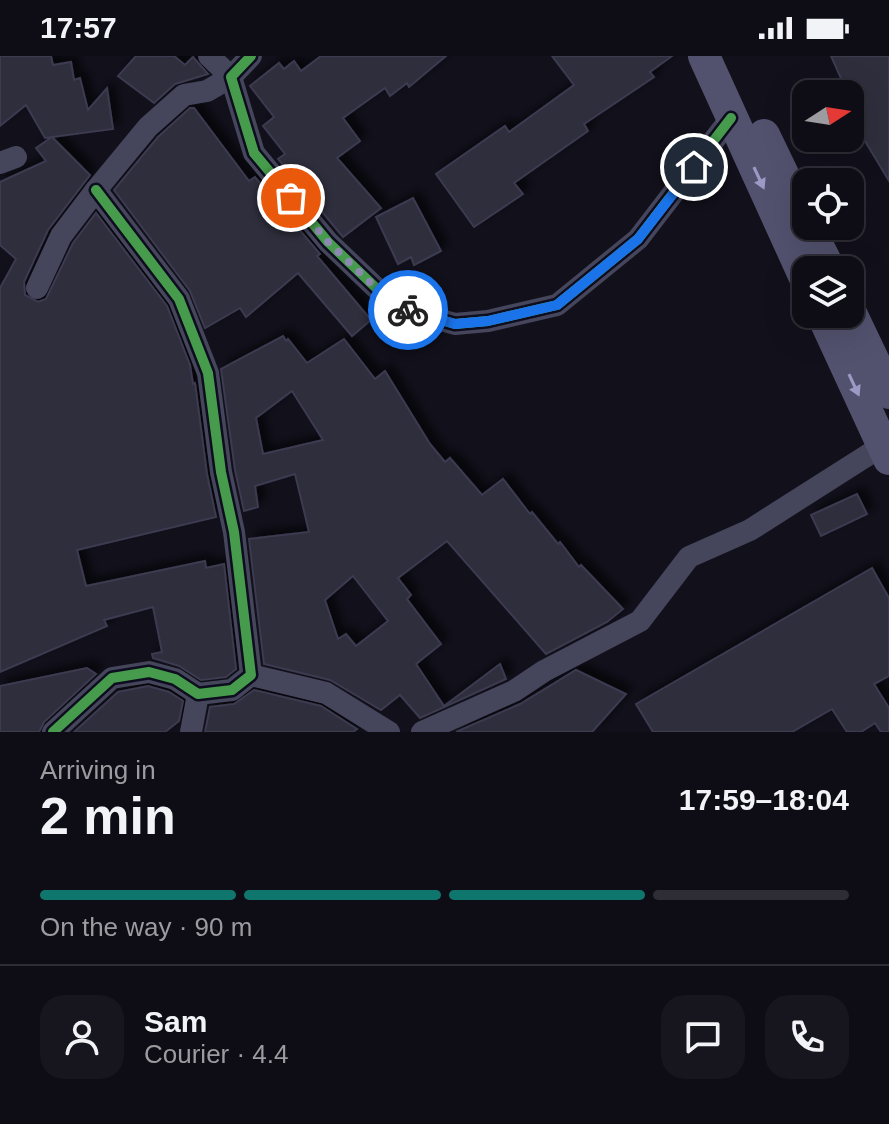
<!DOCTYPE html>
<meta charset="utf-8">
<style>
:root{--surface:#0e0c14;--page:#17151d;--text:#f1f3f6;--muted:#9b9ba0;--line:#2e2c34;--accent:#0f766e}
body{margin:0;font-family:Arial,sans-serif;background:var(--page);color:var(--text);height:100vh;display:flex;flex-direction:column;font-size:30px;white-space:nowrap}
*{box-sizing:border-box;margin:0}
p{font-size:26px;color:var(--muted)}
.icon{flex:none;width:44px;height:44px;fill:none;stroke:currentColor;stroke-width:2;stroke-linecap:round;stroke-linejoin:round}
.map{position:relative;height:676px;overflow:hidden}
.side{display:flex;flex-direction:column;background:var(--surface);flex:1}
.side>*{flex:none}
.needle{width:52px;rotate:78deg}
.tools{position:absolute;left:792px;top:24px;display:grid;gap:16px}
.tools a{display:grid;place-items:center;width:72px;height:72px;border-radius:16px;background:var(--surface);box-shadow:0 8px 32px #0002,0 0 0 2px var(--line);font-size:40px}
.pin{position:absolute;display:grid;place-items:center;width:68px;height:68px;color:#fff;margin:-34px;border:4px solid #fff;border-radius:50%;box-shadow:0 2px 8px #0007}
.courier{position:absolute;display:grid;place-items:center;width:80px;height:80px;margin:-40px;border:6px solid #1a73e8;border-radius:50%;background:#fff;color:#222;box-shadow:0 2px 10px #0007}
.summary em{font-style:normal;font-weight:600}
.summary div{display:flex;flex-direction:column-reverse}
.summary{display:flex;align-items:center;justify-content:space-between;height:136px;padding:0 40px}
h1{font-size:52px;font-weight:600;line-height:60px}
.bar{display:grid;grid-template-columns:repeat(4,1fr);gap:12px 8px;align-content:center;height:96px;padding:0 40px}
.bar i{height:10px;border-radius:6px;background:var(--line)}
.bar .on{background:var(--accent)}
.bar p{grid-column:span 4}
.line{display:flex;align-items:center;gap:20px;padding:0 40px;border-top:2px solid var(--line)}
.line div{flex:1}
.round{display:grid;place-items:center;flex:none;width:84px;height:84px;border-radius:24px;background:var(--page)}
.status{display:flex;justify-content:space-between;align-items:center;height:56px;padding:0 40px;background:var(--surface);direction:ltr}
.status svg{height:22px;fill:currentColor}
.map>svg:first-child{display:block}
.building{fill:#2f2d3e;stroke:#3c3a50;stroke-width:2;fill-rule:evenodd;filter:url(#shadow)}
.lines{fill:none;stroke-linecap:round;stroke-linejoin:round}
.street{stroke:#45465c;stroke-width:22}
.secondary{stroke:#52526f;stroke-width:32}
.cycleway-casing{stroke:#0e0c1f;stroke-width:15}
.cycleway{stroke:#469c4c;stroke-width:10}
.oneway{fill:#9b9ac5}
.done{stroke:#8b89af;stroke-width:8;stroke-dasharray:0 14.4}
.route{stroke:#1a73e8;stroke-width:10}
</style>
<div class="status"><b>17:57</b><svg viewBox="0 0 49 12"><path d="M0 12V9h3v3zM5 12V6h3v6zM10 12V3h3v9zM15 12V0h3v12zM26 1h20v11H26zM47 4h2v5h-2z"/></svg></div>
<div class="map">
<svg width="889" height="676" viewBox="0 0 889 676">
<defs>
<filter id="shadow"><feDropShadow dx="7" dy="-7" stdDeviation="4" flood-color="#0009"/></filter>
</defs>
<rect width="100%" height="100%" fill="#12101b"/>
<g class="building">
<path d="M0,0H51L53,9L71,6L74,24L80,22L88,54L107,32L113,73L52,81L90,119L48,174L24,226L25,239L38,246L46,243L73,187L96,157L167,250L190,309L193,328L195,327L207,418L216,461L77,494L86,530L205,505L206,512L224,508L236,613L226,621L201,624L179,610L153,602L152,598L162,596L153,551L104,564L107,570L0,616V232L16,203L0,189V126L46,105L36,92L52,81L45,82L26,49L0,70Z"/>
<path d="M136,0H174L185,9L193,1L208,18L175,28L154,47L118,20Z"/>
<path d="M321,0H446L409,31L407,27L390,40L385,32L343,62L360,85L337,102L381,152L343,181L278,103L285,98L263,70L274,61L250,30L279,7L284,13L294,5L301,15Z"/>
<path d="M552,0H672L650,16L654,21L584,68L588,75L514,127L523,138L474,171L436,118L505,70L509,76L574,29Z"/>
<path d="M831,0H889V125L856,70L861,67Z"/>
<path d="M190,52H194L249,125L255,121L320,198L317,200L371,264L352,280L298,217L246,261L240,252L205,272L190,235L114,134L158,81Z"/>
<path d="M413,142L441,195L414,209L411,201L398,208L376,161Z"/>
<path d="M283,280L286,285L288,283L307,307L344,283L375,323L385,315L430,388L445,406L450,402L482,439L503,423L530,458L532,456L558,488L560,486L579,511L581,509L623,553L607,566L546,598L447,485L398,522L411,539L407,543L441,588L416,608L444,650L500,608L506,623L420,662L400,639L381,654L330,624L264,608L249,483L309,476L295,418L255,430L258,451L244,455L235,414L221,313ZM292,335L323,384L263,398L256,362ZM353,520L388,565L356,590L346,578L338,583L325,544Z"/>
<path d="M857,438L867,458L821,480L811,459Z"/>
<path d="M872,512L889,542V620L874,628L889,652V676H881L875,667L861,676H847L832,653L792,676H653L636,648Z"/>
<path d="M87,612L96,618L44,666L39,676H0V630Z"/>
<path d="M576,614L626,638L592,676H456L520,648Z"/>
<path d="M148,630L169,636L183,645L179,665L165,676H74L118,636Z"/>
<path d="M254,634L321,650L357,673L353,676H205L210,651L234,648Z"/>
</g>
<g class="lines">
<g class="street">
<path d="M251,0L231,21L254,97L328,186L396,251L455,268L488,265L557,249L638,183L731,62"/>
<path d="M0,107L16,101"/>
<path d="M37,232L61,180L96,134L148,71L184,39L207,35L231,21L209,0"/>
<path d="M251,619L326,637L389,676"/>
<path d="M53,676L112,622L149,616L175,623L198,638L232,634L251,619L234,476L221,416L208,317L179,243L96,134"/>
<path d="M191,676L198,638"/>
<path d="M422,676L514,635L544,615L640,565L689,501L750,474L882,390"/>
</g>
<g class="secondary">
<path d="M704,0L806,224"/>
<path d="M764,79L806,166"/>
<path d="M808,170L830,214"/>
<path d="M850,255L889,337"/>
<path d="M822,258L889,403"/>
</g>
<defs>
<g id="cycleway">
<path d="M251,0L231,21L254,97L328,186L396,251L455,268L488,265L557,249L638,183L731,62"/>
<path d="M53,676L112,622L149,616L175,623L198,638L232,634L251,619L234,476L221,416L208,317L179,243L96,134"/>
</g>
</defs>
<use href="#cycleway" class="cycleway-casing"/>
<use href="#cycleway" class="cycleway"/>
</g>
<defs><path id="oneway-solid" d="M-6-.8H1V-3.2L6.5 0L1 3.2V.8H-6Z" transform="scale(2)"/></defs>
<g class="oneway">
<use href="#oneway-solid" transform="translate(759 122) rotate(65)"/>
<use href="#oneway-solid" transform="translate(854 329) rotate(65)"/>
</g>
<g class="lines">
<path class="done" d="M291,142L328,186L396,251L408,254"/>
<path class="route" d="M408,254L455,268L488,265L557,249L638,183L694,111"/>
</g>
</svg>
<div class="tools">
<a><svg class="needle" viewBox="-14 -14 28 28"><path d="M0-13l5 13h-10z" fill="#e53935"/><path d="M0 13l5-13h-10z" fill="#9b9ba0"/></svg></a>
<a><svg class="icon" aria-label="locate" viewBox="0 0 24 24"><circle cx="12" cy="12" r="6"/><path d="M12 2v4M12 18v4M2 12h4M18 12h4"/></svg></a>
<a><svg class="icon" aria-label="layers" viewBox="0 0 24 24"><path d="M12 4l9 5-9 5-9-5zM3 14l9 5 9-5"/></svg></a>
</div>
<div class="pin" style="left:291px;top:142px;background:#ea580c"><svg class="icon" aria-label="bag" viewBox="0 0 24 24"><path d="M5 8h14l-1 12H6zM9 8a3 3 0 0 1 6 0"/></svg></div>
<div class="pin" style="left:694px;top:111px;background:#1f2937"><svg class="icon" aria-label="home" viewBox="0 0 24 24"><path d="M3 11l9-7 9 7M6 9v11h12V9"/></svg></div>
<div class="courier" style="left:408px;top:254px"><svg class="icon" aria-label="bike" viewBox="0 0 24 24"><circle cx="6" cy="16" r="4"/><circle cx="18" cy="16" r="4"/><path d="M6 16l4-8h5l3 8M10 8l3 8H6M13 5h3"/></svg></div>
</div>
<section class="side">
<div class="summary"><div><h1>2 min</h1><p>Arriving in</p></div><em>17:59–18:04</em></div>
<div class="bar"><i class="on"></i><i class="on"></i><i class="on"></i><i></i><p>On the way · 90 m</p></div>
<div class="line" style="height:144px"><a class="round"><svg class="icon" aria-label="person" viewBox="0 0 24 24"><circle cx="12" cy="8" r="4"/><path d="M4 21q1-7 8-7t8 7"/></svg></a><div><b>Sam</b><p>Courier · 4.4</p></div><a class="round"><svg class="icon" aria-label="chat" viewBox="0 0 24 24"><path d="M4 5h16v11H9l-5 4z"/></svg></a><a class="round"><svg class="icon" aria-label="phone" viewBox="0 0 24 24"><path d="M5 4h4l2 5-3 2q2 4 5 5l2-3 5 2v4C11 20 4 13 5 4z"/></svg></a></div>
</section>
